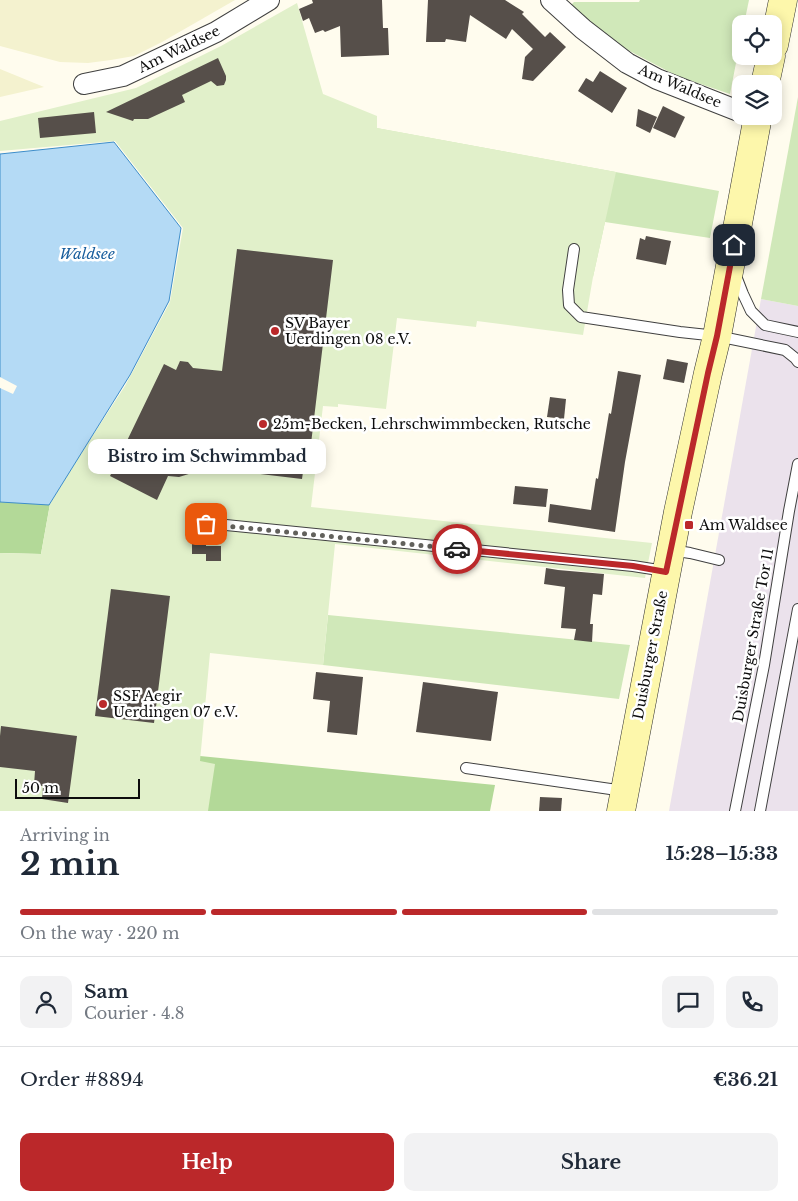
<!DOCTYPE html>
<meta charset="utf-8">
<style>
:root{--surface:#fff;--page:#f2f2f3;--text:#1f2937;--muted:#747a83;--line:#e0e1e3;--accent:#bb282a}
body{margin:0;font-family:"Libre Baskerville",serif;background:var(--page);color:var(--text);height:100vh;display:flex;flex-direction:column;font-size:19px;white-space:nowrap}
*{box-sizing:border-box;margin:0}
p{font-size:16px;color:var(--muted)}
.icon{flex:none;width:28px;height:28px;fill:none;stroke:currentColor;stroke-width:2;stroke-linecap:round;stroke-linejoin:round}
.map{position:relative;height:811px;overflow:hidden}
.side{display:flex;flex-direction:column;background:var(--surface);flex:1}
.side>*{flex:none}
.tools{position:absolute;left:732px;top:15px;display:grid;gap:10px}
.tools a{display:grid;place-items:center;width:50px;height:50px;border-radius:10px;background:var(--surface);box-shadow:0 2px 12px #0003;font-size:25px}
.scale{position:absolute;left:15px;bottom:12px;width:125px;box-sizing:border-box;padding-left:5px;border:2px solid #0d0d0d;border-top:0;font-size:14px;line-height:18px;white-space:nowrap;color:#0d0d0d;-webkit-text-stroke:4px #fff;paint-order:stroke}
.pin{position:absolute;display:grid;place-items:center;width:42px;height:42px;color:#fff;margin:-21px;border-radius:10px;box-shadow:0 2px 8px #0006}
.courier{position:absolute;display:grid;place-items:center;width:50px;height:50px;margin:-25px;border:4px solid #bb282a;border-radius:50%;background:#fff;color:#222;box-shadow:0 1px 6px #0007}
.bubble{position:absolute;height:35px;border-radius:10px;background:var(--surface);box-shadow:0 2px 12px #0003;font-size:16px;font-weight:700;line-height:35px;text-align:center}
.summary em{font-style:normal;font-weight:700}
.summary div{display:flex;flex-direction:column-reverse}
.summary{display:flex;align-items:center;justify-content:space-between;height:85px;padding:0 20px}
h1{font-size:32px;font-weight:700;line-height:38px}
.bar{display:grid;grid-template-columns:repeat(4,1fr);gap:8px 5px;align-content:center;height:60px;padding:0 20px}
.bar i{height:6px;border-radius:4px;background:var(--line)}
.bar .active{background:var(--accent)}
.bar p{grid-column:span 4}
.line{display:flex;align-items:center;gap:12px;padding:0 20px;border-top:1px solid var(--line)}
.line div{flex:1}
.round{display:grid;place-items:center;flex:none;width:52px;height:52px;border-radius:10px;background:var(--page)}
.action{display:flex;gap:10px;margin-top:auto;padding:10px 20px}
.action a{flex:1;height:58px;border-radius:10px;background:var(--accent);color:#fff;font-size:20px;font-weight:700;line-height:58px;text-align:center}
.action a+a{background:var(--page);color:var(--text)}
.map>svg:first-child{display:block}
.industrial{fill:#ebe2ec}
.farmland{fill:#f4f2cf}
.green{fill:#d0e8b9}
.forest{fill:#b3d998}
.pitch{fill:#e1f0ca}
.water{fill:#b4daf5;stroke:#3d8dca}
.pier{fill:#fffcee}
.building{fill:#564f4a}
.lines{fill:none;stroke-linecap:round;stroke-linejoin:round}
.lane-casing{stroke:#404040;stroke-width:12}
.street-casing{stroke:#404040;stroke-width:22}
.secondary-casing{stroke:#2f2f2f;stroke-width:29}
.lane{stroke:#fff;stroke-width:10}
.street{stroke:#fff;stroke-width:20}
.secondary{stroke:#fdf7ab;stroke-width:28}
.done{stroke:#62615c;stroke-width:5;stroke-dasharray:0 9}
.route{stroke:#bb282a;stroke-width:6}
.poi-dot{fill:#bb282a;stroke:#fff;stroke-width:2}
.labels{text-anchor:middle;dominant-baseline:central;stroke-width:5;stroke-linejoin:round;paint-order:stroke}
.street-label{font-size:14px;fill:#0d0d0d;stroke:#fff}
.poi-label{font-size:14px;fill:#0d0d0d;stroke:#fff;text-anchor:start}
.water-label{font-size:15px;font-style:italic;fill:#195e9d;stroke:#fff}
</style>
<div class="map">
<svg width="798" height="811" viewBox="0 0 798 811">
<rect width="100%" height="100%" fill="#fffcee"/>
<path class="industrial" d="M761,299L798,306V811H669Z"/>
<g class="farmland">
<path d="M0,0H235L162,42L134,56L111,60L88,63L60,62L0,46Z"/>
<path d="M0,69L44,87L0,97Z"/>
</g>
<g class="green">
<path d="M640,0H749L744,24H741V37L730,94L677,76L624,48L570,6L574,2H639Z"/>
<path d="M798,97V306L761,299Z"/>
<path d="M338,121L719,191L710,238L605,222L593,277Z"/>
<path d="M328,615L630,645L619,699L323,665Z"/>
</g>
<g class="forest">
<path d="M0,501L50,504L41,554L0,553Z"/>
<path d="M200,756L495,785L490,811H208L199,761Z"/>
</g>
<path class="pitch" d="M297,3L323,94L377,116V128L616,172L593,277L583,335L477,321L476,327L397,318L386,409L338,404V407L323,406L311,507L652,543L645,578L335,544L323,665L210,653L200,761L215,764L208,811H0V553L41,554L50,504L71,469L125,386L170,302L183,228L115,141L0,151V121L136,88L221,46Z"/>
<path class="water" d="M114,142L181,228L169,301L130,375L49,505L0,502V154Z"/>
<path class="pier" d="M0,377L17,386L13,394L0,388Z"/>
<g class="building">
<path d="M312,0H382L383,28H388L389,55L341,57L340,26L325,32L323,30L315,33L309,18L303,21L299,9L313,3Z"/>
<path d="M428,0H505L524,12L522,14L545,37L550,32L566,47L533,81L522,79L525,57L533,49L512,29L506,39L470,15L466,42L446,39L445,42H426Z"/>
<path d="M218,58L226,76V80L224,85L217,86L211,81L182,95L185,102L148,119H134L133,121L106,112Z"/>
<path d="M600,71L627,88L612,113L578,91L586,78L593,82Z"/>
<path d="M663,106L685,117L675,138L653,128Z"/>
<path d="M638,109L657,117L650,133L636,126Z"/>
<path d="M94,112L96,133L40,138L38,118Z"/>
<path d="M646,236L671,241L666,265L636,259L640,238L645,240Z"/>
<path d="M237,249L333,260L310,452L306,451L302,479L220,469L222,450L192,473L179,477L168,476L157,500L110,476L164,364L176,370L180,361L188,362L193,368L222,371Z"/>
<path d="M667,359L688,363L684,383L663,379Z"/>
<path d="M618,371L641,375L625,462L615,532L548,522L550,504L591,510L596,478L598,479L609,413L611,414Z"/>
<path d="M550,397L566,399L564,419L547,417Z"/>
<path d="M515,486L548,489L546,507L513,504Z"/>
<rect x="192" y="539" width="14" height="15"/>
<rect x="206" y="546" width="15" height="15"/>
<path d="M546,568L558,570L604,574L602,595L593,594L590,624H593L592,642L574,640L576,629L561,628L565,587L544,584Z"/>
<path d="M111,589L170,596L154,723L95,716Z"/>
<path d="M316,672L363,677L357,735L327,732L330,701L313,699Z"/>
<path d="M423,682L498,692L491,741L416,732Z"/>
<path d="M1,726L77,736L68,803L42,799L43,786L34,785L35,771L0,767V736Z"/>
<path d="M540,797L562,798L561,811H539Z"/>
</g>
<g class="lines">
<defs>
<g id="lane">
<path d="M574,249L568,290L569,305L581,317L680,332L717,336L785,350L795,358L798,362"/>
<path d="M736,276L743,294L751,311L765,325L798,332"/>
<path d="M206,523L633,566L665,571"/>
<path d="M671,550L690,553L719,560"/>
<path d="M466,768L624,791"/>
<path d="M735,811L764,665L789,511L798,464"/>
<path d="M760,811L798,609"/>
</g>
<g id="street">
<path d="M551,0L583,29L627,63L657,79L741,112"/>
<path d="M84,84L123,76L216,32L269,0"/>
</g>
<g id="secondary">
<path d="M774,45L783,0"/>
<path d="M765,84L771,56"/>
<path d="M621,811L678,512L708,373L717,336L758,116"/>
</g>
</defs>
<use href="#lane" class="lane-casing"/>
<use href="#street" class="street-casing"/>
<use href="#secondary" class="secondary-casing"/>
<use href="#lane" class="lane"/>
<use href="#street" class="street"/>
<use href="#secondary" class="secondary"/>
</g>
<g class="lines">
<path class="done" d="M206,524L457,549"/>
<path class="route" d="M457,549L633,566L666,572L708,373L717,336L734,245"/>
</g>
<g class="poi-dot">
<circle cx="275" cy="331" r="5"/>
<circle cx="263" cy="424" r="5"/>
<rect x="684" y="520" width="10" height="10" rx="2.5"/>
<circle cx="103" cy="704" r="5"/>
</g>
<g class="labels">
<g class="street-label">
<text transform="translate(179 49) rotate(-26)">Am Waldsee</text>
<text transform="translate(680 86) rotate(23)">Am Waldsee</text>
<text transform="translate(753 635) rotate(-80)">Duisburger Straße Tor 11</text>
<text transform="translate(650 655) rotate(-79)">Duisburger Straße</text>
</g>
<g class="poi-label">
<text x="285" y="323">SV Bayer<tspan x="285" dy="16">Uerdingen 08 e.V.</tspan></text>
<text x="273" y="424">25m-Becken, Lehrschwimmbecken, Rutsche</text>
<text x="699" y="525">Am Waldsee</text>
<text x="113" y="696">SSF Aegir<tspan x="113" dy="16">Uerdingen 07 e.V.</tspan></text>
</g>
<g class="water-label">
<text x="87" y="253">Waldsee</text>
</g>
</g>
</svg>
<div class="tools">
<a><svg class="icon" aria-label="locate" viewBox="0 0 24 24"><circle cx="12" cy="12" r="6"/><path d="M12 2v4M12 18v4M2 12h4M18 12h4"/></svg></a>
<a><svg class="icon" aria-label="layers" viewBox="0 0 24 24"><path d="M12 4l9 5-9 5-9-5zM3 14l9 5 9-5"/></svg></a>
</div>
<div class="scale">50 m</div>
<div class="pin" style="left:206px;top:524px;background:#ea580c"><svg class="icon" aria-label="bag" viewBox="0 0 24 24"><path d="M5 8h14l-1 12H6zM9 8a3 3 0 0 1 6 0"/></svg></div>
<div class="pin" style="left:734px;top:245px;background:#1f2937"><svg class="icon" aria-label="home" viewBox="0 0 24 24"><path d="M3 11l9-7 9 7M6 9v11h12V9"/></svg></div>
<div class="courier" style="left:457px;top:549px"><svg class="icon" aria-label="car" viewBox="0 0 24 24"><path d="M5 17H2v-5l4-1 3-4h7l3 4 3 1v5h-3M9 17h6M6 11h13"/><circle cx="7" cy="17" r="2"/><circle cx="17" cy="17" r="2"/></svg></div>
<div class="bubble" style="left:88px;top:439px;width:238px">Bistro im Schwimmbad</div>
</div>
<section class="side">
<div class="summary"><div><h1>2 min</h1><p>Arriving in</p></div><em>15:28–15:33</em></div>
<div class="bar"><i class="active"></i><i class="active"></i><i class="active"></i><i></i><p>On the way · 220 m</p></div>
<div class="line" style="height:90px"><a class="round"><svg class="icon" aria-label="person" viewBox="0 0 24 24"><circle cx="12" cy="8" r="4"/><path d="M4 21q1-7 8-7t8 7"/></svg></a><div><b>Sam</b><p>Courier · 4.8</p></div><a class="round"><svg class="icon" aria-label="chat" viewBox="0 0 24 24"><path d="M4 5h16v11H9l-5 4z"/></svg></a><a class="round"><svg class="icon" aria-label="phone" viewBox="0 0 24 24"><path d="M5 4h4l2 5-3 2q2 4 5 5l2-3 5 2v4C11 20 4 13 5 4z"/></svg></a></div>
<div class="line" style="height:65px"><div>Order #8894</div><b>€36.21</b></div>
<div class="action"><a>Help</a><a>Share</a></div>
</section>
